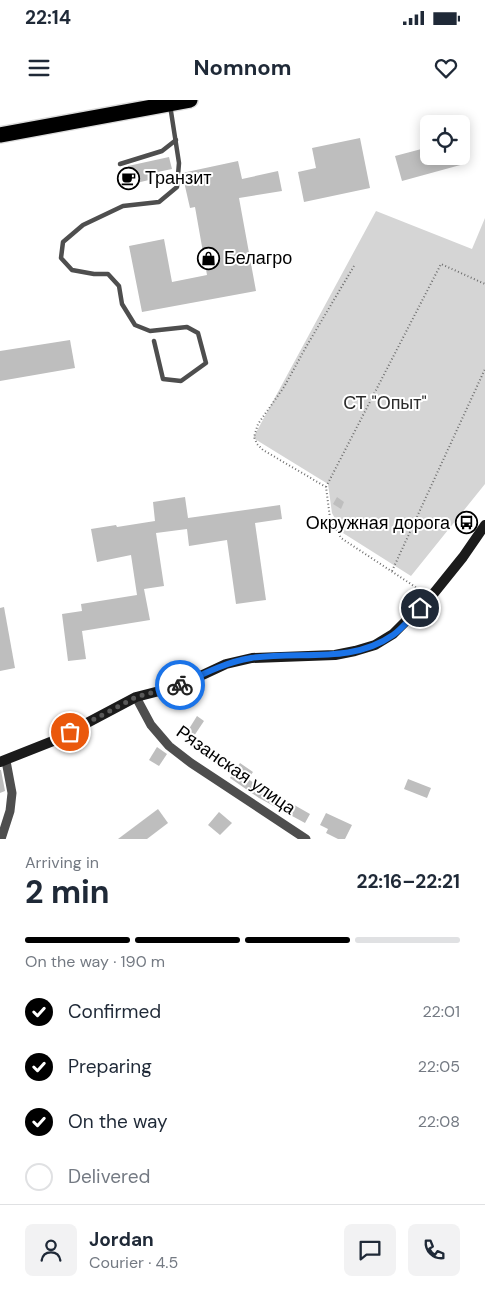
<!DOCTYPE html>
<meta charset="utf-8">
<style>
:root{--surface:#fff;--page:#f2f2f3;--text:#1f2937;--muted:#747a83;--line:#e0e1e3;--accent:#000}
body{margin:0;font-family:"DM Sans",sans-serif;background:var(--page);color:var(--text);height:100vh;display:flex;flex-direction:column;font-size:19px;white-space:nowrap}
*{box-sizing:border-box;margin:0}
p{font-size:16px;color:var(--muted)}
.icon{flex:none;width:28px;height:28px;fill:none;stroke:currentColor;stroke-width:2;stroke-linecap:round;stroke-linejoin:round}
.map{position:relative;height:739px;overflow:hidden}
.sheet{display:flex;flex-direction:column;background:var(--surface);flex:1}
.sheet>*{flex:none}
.controls{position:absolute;left:420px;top:15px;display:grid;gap:10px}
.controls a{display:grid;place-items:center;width:50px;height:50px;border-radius:8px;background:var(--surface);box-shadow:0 2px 12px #0003;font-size:25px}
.pin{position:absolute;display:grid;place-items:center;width:42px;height:42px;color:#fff;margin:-21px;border:2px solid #fff;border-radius:50%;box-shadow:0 1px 5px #0007}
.courier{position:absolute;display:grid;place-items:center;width:50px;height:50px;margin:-25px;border:4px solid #1a73e8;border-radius:50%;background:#fff;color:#222;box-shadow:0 1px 6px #0007}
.summary em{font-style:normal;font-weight:700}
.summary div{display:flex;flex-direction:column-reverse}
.summary{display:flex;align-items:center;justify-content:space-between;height:85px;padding:0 25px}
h1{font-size:32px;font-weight:700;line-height:38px}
.bar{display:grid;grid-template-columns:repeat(4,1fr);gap:8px 5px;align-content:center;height:60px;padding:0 25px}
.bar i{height:6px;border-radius:4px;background:var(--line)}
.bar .on{background:var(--accent)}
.bar p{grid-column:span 4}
.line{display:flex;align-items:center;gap:12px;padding:0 25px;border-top:1px solid var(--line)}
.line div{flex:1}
.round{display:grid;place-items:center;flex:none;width:52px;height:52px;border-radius:8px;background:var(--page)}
ol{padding:0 25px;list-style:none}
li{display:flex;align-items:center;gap:15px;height:55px}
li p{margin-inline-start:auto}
li .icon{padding:5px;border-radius:50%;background:var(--accent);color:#fff;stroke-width:4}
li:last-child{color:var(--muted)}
li i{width:28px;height:28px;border:2px solid var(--line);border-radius:50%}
.status{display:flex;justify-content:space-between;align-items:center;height:35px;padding:0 25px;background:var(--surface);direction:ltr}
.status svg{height:14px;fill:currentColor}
header{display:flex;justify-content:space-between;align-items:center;height:65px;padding:0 25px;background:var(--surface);font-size:22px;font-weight:700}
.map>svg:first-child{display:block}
.green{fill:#d5d5d5}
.building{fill:#bebebe}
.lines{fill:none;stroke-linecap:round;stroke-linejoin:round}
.highway-casing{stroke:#dbdbdb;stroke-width:18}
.path{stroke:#707070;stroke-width:2;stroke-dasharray:1 2.5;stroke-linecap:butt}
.lane{stroke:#4e4e4e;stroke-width:4.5}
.street{stroke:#4e4e4e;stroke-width:9}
.secondary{stroke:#1b1b1b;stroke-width:10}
.highway{stroke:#000;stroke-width:15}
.done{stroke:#595959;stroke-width:5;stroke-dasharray:0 9}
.route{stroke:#1a73e8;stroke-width:6}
.labels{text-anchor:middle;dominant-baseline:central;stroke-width:4;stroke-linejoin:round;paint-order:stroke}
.poi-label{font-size:18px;fill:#000;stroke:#fff;text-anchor:start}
.park-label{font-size:18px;fill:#2c2c2c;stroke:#fff}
.street-label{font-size:18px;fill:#000;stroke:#fff}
</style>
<div class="status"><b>22:14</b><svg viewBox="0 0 49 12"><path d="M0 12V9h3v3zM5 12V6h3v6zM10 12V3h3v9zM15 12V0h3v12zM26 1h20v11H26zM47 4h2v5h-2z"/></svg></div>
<header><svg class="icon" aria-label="menu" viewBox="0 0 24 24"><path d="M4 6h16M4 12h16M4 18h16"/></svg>Nomnom<svg class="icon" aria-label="heart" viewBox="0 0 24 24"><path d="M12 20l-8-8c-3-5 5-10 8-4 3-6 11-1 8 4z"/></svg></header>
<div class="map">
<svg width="485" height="739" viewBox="0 0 485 739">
<rect width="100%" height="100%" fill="#fff"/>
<path class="green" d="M376,111L472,149L485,118V384L411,476L343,433L332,413L328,384L253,338Z"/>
<g class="building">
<path d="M360,38L370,88L304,102L298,72L316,68L312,48Z"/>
<path d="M429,47V56H462L464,64L402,81L395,56Z"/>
<path d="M169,57L172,69L148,74L149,80L132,84L128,66Z"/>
<path d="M238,61L242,79L278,71L282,91L239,98L256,191L142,212L129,146L164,139L172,182L207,175L195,107L190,108L182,73Z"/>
<path d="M70,240L75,268L0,281V251Z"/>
<path d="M185,397L188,418L280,405L282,419L255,423L266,500L236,504L227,440L189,446L187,429L156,433L164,486L144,489L150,520L82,531L86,559L68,561L62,514L82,511L81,504L137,495L131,455L97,462L91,429L116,425L117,427L155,421L153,402Z"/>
<path d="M337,397L344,402L341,409L333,404Z"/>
<path d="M4,507L15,568L0,571V508Z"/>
<path d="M197,616L204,621L194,636L187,632Z"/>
<path d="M157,647L167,654L159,666L149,660Z"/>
<path d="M240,663L253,672L248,679L274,696L275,694L310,714L305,723L259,698L230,678Z"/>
<path d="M0,670H1L5,691L0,693Z"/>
<path d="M408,679L431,688L427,698L404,689Z"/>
<path d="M158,709L168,723L147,739H118Z"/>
<path d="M219,712L232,723L220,735L208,725Z"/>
<path d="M326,713L352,725L345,739H338L326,733L328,729L320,725Z"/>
</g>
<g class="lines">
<defs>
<path id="highway" d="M0,35L190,0"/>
</defs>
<use href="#highway" class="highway-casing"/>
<g class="path">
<path d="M354,166L306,247L284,287L258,324L254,337L257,344L263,350L326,387L330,418L341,438L423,492"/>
<path d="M326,387L441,164L485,184"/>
<path d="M392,471L485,269"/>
</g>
<g class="lane">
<path d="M120,64L162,51L176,40"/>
<path d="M154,241L163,279L181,281L206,263L198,233L187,227L150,231L135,225L122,204L119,186L108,174H94L72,170L61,158L63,142L83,125L123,106L159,102L177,87L179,63L170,5"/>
</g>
<g class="street">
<path d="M136,597L151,625L169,646L191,663L306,739"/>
<path d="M1,739L10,711L12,693L6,661"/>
</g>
<path class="secondary" d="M0,662L53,641L136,597L179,586L226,564L252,558L335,555L355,551L375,545L393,534L434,493L463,457L485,425"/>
<use href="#highway" class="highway"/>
</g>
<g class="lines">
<path class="done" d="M70,632L136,597L180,585"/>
<path class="route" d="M180,585C203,574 226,562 251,558C299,550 350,565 393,535C403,528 411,517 420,508"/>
</g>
<defs>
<symbol id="cafe-ring" viewBox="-11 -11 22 22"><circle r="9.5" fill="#fff" stroke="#000" stroke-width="1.5"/><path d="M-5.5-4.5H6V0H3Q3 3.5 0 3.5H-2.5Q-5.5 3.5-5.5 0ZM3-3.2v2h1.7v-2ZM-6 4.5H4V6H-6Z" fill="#000"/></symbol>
<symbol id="shop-ring" viewBox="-11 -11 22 22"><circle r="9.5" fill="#fff" stroke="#000" stroke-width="1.5"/><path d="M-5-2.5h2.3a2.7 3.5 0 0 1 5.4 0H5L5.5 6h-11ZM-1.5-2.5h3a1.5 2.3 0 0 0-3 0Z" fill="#000"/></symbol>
<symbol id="bus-ring" viewBox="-11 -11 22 22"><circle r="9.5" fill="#fff" stroke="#000" stroke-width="1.5"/><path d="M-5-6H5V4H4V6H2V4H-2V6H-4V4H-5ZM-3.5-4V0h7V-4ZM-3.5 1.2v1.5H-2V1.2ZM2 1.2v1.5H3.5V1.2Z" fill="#000"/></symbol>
</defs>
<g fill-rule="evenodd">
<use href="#cafe-ring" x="116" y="66" width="25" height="25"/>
<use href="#shop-ring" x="196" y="146" width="25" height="25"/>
<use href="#bus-ring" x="454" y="410" width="25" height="25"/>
</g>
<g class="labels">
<g class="poi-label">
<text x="145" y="78">Транзит</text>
<text x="224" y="158">Белагро</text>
<text x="450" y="423" text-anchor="end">Окружная дорога</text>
</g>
<g class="park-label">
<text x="385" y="303">СТ "Опыт"</text>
</g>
<g class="street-label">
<text transform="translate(236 670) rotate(35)">Рязанская улица</text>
</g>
</g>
</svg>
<div class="controls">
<a><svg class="icon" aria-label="locate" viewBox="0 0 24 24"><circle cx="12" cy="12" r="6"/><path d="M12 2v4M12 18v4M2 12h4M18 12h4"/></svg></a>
</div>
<div class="pin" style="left:70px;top:632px;background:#ea580c"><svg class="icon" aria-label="bag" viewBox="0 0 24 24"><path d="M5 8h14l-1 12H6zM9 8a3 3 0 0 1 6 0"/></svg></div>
<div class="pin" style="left:420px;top:508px;background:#1f2937"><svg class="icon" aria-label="home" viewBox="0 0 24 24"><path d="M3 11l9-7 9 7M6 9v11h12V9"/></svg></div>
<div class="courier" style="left:180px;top:585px"><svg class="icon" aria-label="bike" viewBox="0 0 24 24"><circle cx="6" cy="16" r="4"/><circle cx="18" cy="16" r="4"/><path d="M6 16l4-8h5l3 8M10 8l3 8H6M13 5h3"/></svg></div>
</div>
<section class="sheet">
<div class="summary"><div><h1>2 min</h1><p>Arriving in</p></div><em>22:16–22:21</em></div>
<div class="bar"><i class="on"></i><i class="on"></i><i class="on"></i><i></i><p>On the way · 190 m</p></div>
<ol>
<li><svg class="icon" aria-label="check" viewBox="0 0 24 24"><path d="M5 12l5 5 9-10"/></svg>Confirmed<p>22:01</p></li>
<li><svg class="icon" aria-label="check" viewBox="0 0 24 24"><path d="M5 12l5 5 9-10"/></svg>Preparing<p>22:05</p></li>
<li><svg class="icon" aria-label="check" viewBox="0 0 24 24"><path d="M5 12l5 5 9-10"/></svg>On the way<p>22:08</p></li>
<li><i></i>Delivered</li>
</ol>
<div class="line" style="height:90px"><a class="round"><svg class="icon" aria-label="person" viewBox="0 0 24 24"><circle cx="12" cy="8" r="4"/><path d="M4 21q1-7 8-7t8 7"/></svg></a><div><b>Jordan</b><p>Courier · 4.5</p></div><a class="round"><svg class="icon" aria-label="chat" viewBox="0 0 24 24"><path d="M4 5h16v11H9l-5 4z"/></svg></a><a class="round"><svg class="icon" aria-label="phone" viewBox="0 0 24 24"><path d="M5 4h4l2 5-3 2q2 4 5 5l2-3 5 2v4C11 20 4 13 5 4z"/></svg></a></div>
</section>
